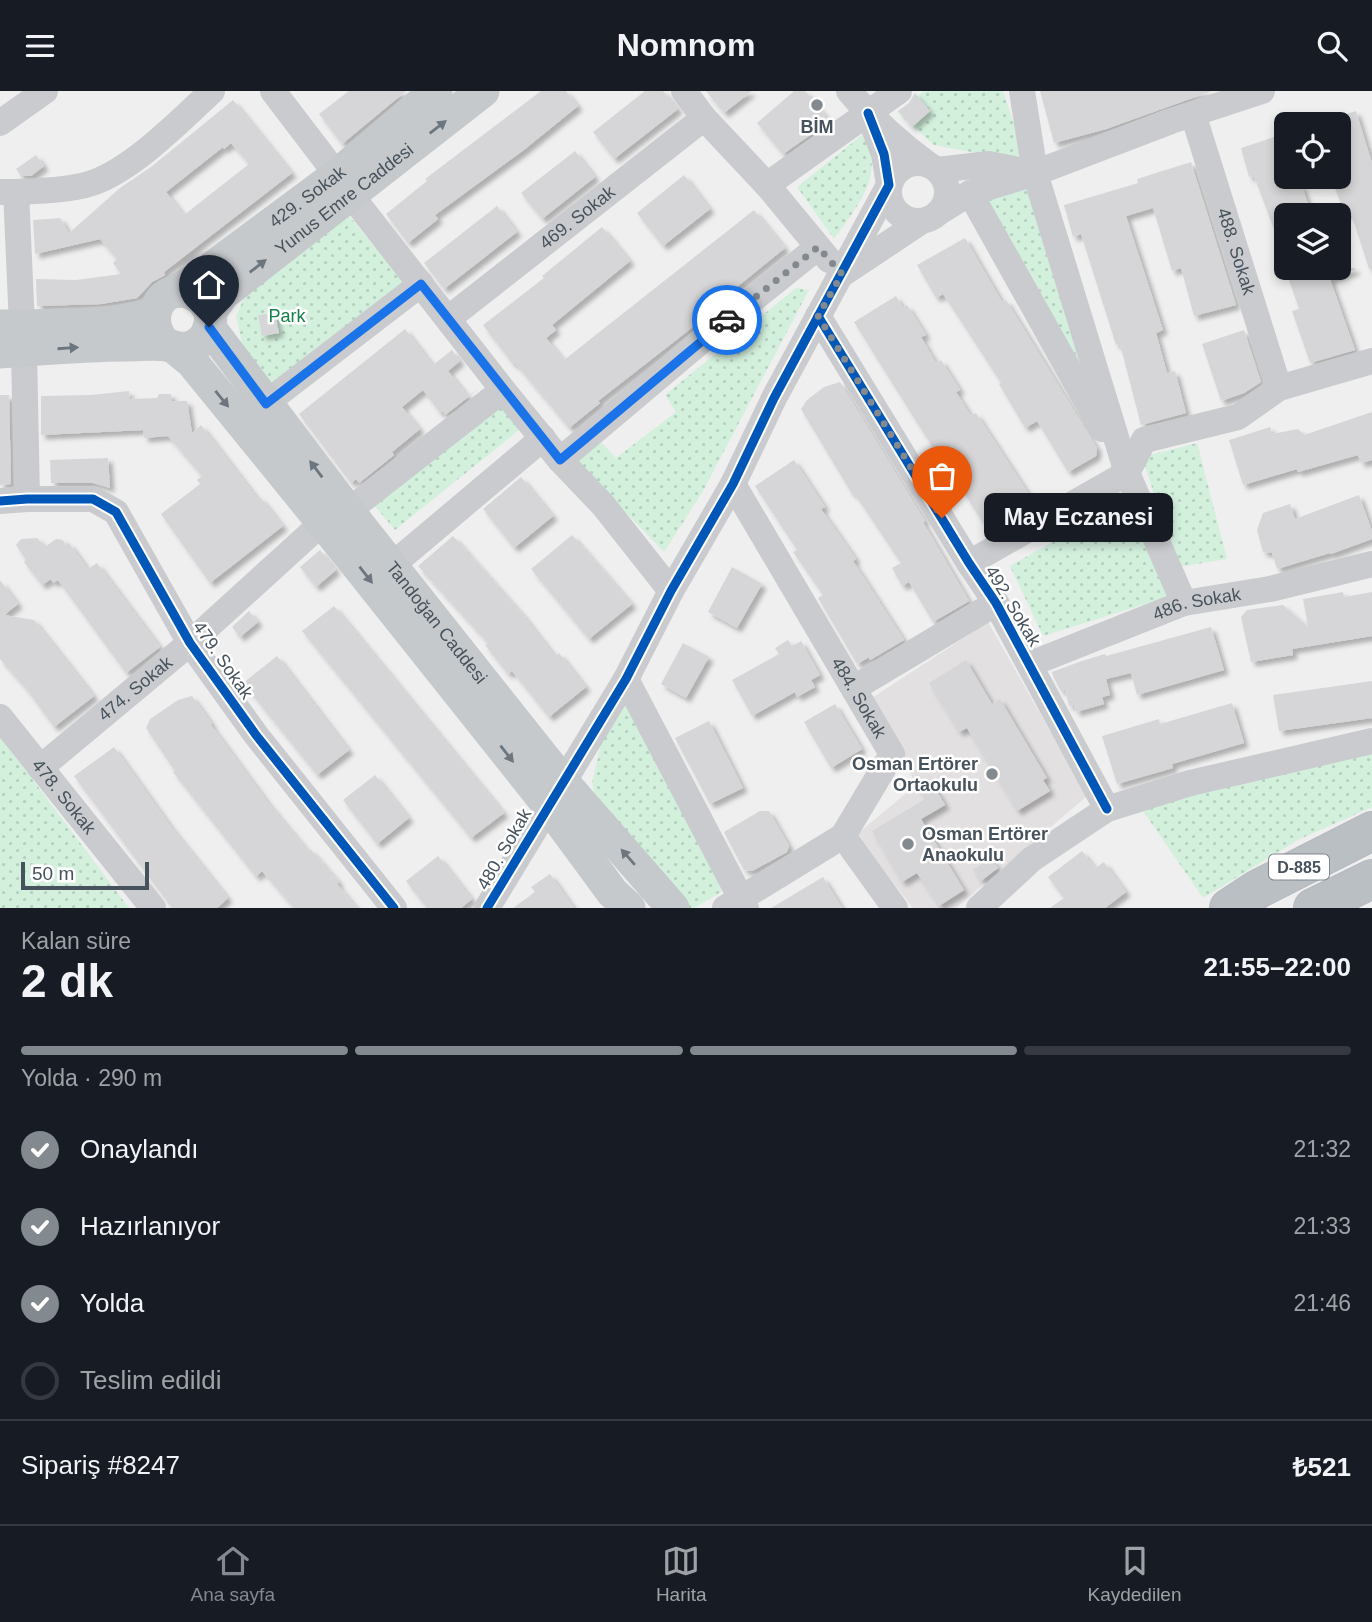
<!DOCTYPE html>
<html lang="tr">
<meta charset="utf-8">
<style>
:root{--surface:#171b24;--page:#20242c;--text:#f1f3f6;--muted:#9ea1a6;--line:#363941;--accent:#82898f}
body{margin:0;font-family:Arial,sans-serif;background:var(--page);color:var(--text);height:100vh;display:flex;flex-direction:column;font-size:26px;white-space:nowrap}
*{box-sizing:border-box;margin:0}
p{font-size:23px;color:var(--muted)}
.icon{flex:none;width:38px;height:38px;fill:none;stroke:currentColor;stroke-width:2;stroke-linecap:round;stroke-linejoin:round}
.map{position:relative;height:817px;overflow:hidden}
.sheet{display:flex;flex-direction:column;background:var(--surface);flex:1}
.sheet>*{flex:none}
.buttons{position:absolute;left:1274px;top:21px;display:grid;gap:14px}
.buttons a{display:grid;place-items:center;width:77px;height:77px;border-radius:10px;background:var(--surface);box-shadow:0 4px 10px #0003;font-size:35px}
.scale{position:absolute;left:21px;bottom:18px;width:128px;box-sizing:border-box;padding-left:7px;border:4px solid #46525c;border-top:0;font-size:19px;line-height:24px;white-space:nowrap;color:#46525c;-webkit-text-stroke:5px #fff;paint-order:stroke}
.pin{position:absolute;display:grid;place-items:center;width:60px;height:60px;color:#fff;margin:-72px -30px;border-radius:50% 50% 50% 0;rotate:-45deg;box-shadow:0 0 7px #0007}
.pin .icon{rotate:45deg}
.courier{position:absolute;display:grid;place-items:center;width:70px;height:70px;margin:-35px;border:5px solid #1a73e8;border-radius:50%;background:#fff;color:#222;box-shadow:0 2px 9px #0007}
.bubble{position:absolute;height:49px;border-radius:10px;background:var(--surface);box-shadow:0 4px 10px #0003;font-size:23px;font-weight:700;line-height:49px;text-align:center}
.overview em{font-style:normal;font-weight:700}
.overview div{display:flex;flex-direction:column-reverse}
.overview{display:flex;align-items:center;justify-content:space-between;height:119px;padding:0 21px}
h1{font-size:46px;font-weight:700;line-height:52px}
.bar{display:grid;grid-template-columns:repeat(4,1fr);gap:10px 7px;align-content:center;height:84px;padding:0 21px}
.bar i{height:9px;border-radius:5px;background:var(--line)}
.bar .active{background:var(--accent)}
.bar p{grid-column:span 4}
.line{display:flex;align-items:center;gap:18px;padding:0 21px;border-top:2px solid var(--line)}
.line div{flex:1}
ol{padding:0 21px;list-style:none}
li{display:flex;align-items:center;gap:21px;height:77px}
li p{margin-inline-start:auto}
li .icon{padding:7px;border-radius:50%;background:var(--accent);color:#fff;stroke-width:4}
li:last-child{color:var(--muted)}
li i{width:38px;height:38px;border:4px solid var(--line);border-radius:50%}
header{display:flex;justify-content:space-between;align-items:center;height:91px;padding:0 21px;background:var(--surface);font-size:32px;font-weight:700}
.tabs{display:flex;justify-content:space-around;align-items:center;height:98px;border-top:2px solid var(--line);background:var(--surface);font-size:19px;color:var(--muted)}
.tabs a{display:grid;justify-items:center;gap:4px}
.tabs .active{color:var(--accent)}
.map>svg:first-child{display:block}
.education{fill:#e2e0e1}
.green{fill:url(#green-dots)}
.building{fill:#d6d6d8;fill-rule:evenodd;filter:url(#shadow)}
.lines{fill:none;stroke-linecap:round;stroke-linejoin:round}
.highway-casing{stroke:#b4b9bf;stroke-width:40}
.minor{stroke:#c9cbce;stroke-width:26}
.major{stroke:#c6c9cc;stroke-width:33}
.highway{stroke:#babfc4;stroke-width:38}
.cycleway-casing{stroke:#fff;stroke-width:13}
.cycleway{stroke:#0057b8;stroke-width:9}
.oneway{fill:#6c767e}
.done{stroke:#82898f;stroke-width:7;stroke-dasharray:0 12.6}
.route{stroke:#1a73e8;stroke-width:9}
.poi-dot{fill:#82898f;stroke:#fff;stroke-width:2.5}
.labels{text-anchor:middle;dominant-baseline:central;stroke-width:5;stroke-linejoin:round;paint-order:stroke}
.shield{fill:#fff;stroke:#7e868d;stroke-width:2}
.shield-label{font-size:16px;font-weight:bold;fill:#46525c}
.poi-label{font-size:18px;font-weight:bold;fill:#46525c;stroke:#fff}
.street-label{font-size:18px;fill:#46525c;stroke:#fff}
.park-label{font-size:18px;fill:#158049;stroke:#fff}
</style>
<header><svg class="icon" aria-label="menu" viewBox="0 0 24 24"><path d="M4 6h16M4 12h16M4 18h16"/></svg>Nomnom<svg class="icon" aria-label="search" viewBox="0 0 24 24"><circle cx="10" cy="10" r="6"/><path d="M15 15l6 6"/></svg></header>
<div class="map">
<svg width="1372" height="817" viewBox="0 0 1372 817">
<defs>
<pattern id="green-dots" width="8" height="8" patternUnits="userSpaceOnUse" patternTransform="scale(1.75)"><rect width="8" height="8" fill="#d3f0dd"/><path d="M2 2h.1M6 6h.1" fill="none" stroke="#b6d0c0" stroke-width="1.8" stroke-linecap="round"/></pattern>
<filter id="shadow"><feDropShadow dx="4.5" dy="4.5" stdDeviation="2" flood-color="#0004"/></filter>
</defs>
<rect width="100%" height="100%" fill="#f0efef"/>
<path class="education" d="M988,531L1087,705L956,817H913L856,744L916,694L872,607Z"/>
<g class="green">
<path d="M924,0H1003L1023,60L1013,69L934,54L897,21Z"/>
<path d="M862,44C888,82 856,117 834,148L797,96Z"/>
<path d="M1026,95L1080,273L988,108Z"/>
<path d="M345,120L403,191L270,298L244,261L236,225L249,196Z"/>
<path d="M796,197L809,199L702,402L664,461L576,370L601,351L616,367L676,321L665,304Z"/>
<path d="M499,305L523,336L395,439L370,409Z"/>
<path d="M1197,352L1227,468L1178,476L1142,366Z"/>
<path d="M1129,408L1171,505L1043,545L1010,475Z"/>
<path d="M627,608L722,792L721,801L694,817H681L594,702L592,692L603,644Z"/>
<path d="M0,645L129,817H0Z"/>
<path d="M1372,656V716L1298,749L1203,807L1143,720L1220,694Z"/>
</g>
<g class="building">
<path d="M349,0H406L342,53L319,23Z"/>
<path d="M541,0H566L578,15L525,58L435,124L438,128L408,152L386,123L427,90L425,88Z"/>
<path d="M645,0H663L678,18L614,68L593,41Z"/>
<path d="M706,0H752L724,22Z"/>
<path d="M794,0H805L830,30L783,63L757,32Z"/>
<path d="M1040,0H1212L1106,38L1054,52Z"/>
<path d="M915,2L930,20L912,36L898,20L909,12Z"/>
<path d="M233,9L292,82L164,181L165,184L152,191L137,207L101,213L37,215L36,188L76,189L121,183L113,172L117,168L100,148L35,163L33,129L60,127L69,142L120,97L151,76ZM231,52L249,73L184,124L166,101L223,56L224,58Z"/>
<path d="M1356,20L1372,72V178H1369L1351,122L1345,124L1331,86H1339V25Z"/>
<path d="M1286,42V98L1301,93L1312,124H1286L1285,168L1254,85L1249,86L1241,57Z"/>
<path d="M575,60L595,86L542,128L521,102Z"/>
<path d="M36,64L44,75L31,85H21L16,78Z"/>
<path d="M1191,71L1236,214L1194,225L1181,177L1172,180L1153,117L1126,125L1163,239L1156,242L1167,282L1175,280L1186,322L1141,334L1120,253L1116,254L1081,143L1073,146L1064,114L1138,92L1137,88Z"/>
<path d="M684,84L710,118L663,155L637,122Z"/>
<path d="M497,115L517,141L444,198L424,172Z"/>
<path d="M754,119L785,157L727,204L730,207L598,310L600,312L569,337L515,272L513,273L483,234L544,187L542,185L602,136L630,170L552,234L556,239L546,247L564,269Z"/>
<path d="M965,147L1002,211L1006,209L1097,357L1096,365L1068,381L1037,330L1025,337L999,293L1001,292L951,215L943,203L936,207L917,174Z"/>
<path d="M1285,177H1355L1356,179L1330,188L1355,259L1310,272L1292,220L1299,218Z"/>
<path d="M896,205L903,217L907,214L926,244L921,246L936,272L941,269L960,299L956,301L971,325L976,322L1032,408L986,437L950,379L948,380L914,327L854,231Z"/>
<path d="M275,222L279,242L262,245L258,224Z"/>
<path d="M405,238L433,274L452,259L460,270L448,280L468,305L481,296L445,324L443,320L440,322L423,299L402,316L420,338L392,361L394,364L359,392L356,388L351,392L299,323Z"/>
<path d="M1244,239L1261,291L1244,302L1221,310L1202,253Z"/>
<path d="M840,291L925,430L923,431L969,510L933,531L909,491L902,495L892,477L901,472L854,402L852,403L801,318L807,309L824,296Z"/>
<path d="M129,300L130,308L157,307L159,303H171L172,310H187L192,342L201,334L258,408L260,406L283,435L210,492L161,423L200,393L197,389L202,385L168,345L144,347L143,339L41,344V305L91,304Z"/>
<path d="M0,304H9L11,393L0,394Z"/>
<path d="M1372,321V369L1361,372L1358,364L1298,381L1297,378L1243,394L1229,349L1270,336L1272,343L1298,338L1304,344Z"/>
<path d="M108,367L110,397L93,392H51L50,369Z"/>
<path d="M794,369L825,416L821,418L856,468L853,470L904,549L870,569L869,566L857,573L818,507L823,504L793,461L797,459L755,395Z"/>
<path d="M521,386L553,425L514,457L483,418Z"/>
<path d="M1359,404L1372,440V448L1331,463L1330,462L1277,478L1272,462L1263,461L1257,439L1263,422L1290,413L1295,428Z"/>
<path d="M572,444L632,513L589,548L531,478Z"/>
<path d="M453,445L523,524L555,565L559,562L586,596L549,626L512,580L508,583L485,554L488,552L418,475Z"/>
<path d="M37,447L45,456L56,448L63,449L65,454L69,452L88,478L97,472L160,556L126,582L58,489L53,492L51,488L42,494L24,471L26,469L16,454L21,448Z"/>
<path d="M320,459L336,479L316,496L300,476Z"/>
<path d="M732,476L762,493L737,537L708,521Z"/>
<path d="M0,489L18,513L4,524L34,529L94,605L54,636L28,600L0,568Z"/>
<path d="M1343,501L1344,506L1372,501V545L1292,558L1293,564L1251,571L1241,526L1247,519L1283,514L1308,536L1303,508Z"/>
<path d="M334,515L504,722L471,747L302,540Z"/>
<path d="M249,520L258,531L240,546L232,536Z"/>
<path d="M1211,536L1224,579L1137,604L1131,582L1106,588L1110,604L1102,606L1104,613L1076,621L1074,614L1069,615L1065,599L1061,600L1053,585L1052,581L1082,570L1105,563L1106,565Z"/>
<path d="M788,549L792,555L801,550L820,584L811,589L815,596L797,606L795,601L752,625L732,589L779,563L775,557Z"/>
<path d="M683,552L709,566L686,607L661,593Z"/>
<path d="M277,565L349,659L317,684L243,592Z"/>
<path d="M966,569L992,613L1000,608L1047,687L1043,689L1050,700L1017,720L967,637L959,641L929,592Z"/>
<path d="M1372,590V627L1279,640L1273,604Z"/>
<path d="M192,605L212,633L211,634L269,713L308,760L310,758L339,791L337,793L357,817H294L262,780L256,786L173,681L175,680L146,637L150,628L178,609Z"/>
<path d="M1232,612L1244,652L1172,673L1173,677L1117,693L1102,645L1159,628L1160,633Z"/>
<path d="M835,613L862,658L831,677L804,631Z"/>
<path d="M709,630L743,697L710,713L675,647Z"/>
<path d="M114,656L172,737L228,807L217,817H172L74,685Z"/>
<path d="M375,684L409,727L377,753L343,709Z"/>
<path d="M929,687L945,714L921,728L964,799L939,815L917,782L902,791L872,740L925,708L917,694Z"/>
<path d="M760,720H769L789,755L787,761L752,780L744,779L724,741Z"/>
<path d="M1082,760L1095,777L1104,771L1126,801L1105,817H1050L1064,807L1048,786Z"/>
<path d="M438,765L472,808L461,817H427L406,790Z"/>
<path d="M990,767L998,777L981,790L973,779Z"/>
<path d="M550,783L574,817H513L535,801L531,796Z"/>
<path d="M823,786L842,817H771Z"/>
</g>
<g class="lines">
<defs>
<g id="highway">
<path d="M1229,817L1258,798L1372,740"/>
<path d="M1313,817L1372,788"/>
</g>
</defs>
<use href="#highway" class="highway-casing"/>
<g class="minor">
<path d="M273,0L337,84"/>
<path d="M684,0L704,27L767,94L899,0"/>
<path d="M849,0C873,29 899,52 929,74"/>
<path d="M1022,0L1035,82L1127,382L1184,512"/>
<path id="s1" d="M1193,23L1279,297"/>
<path d="M0,32L45,0"/>
<circle cx="918" cy="101" r="29"/>
<path d="M937,79L989,73L1030,81"/>
<path d="M767,94L829,169"/>
<path d="M0,101C25,101 69,100 92,92C133,78 180,30 212,0"/>
<path d="M16,101L22,234"/>
<path d="M970,102L1102,338"/>
<path d="M350,103L503,299L560,369L603,414L671,500"/>
<path d="M938,122L970,102L1035,82L1171,30L1262,0"/>
<path d="M844,182L922,130"/>
<path d="M818,225L969,472L996,512L1107,718"/>
<path id="s2" d="M449,227L704,27"/>
<path d="M24,259L27,408"/>
<path d="M266,312L421,193"/>
<path d="M560,369L700,251L818,156"/>
<path id="s3" d="M733,393L892,663L843,745L895,817"/>
<path d="M0,410L27,408H93L116,421L190,552L256,644L394,817"/>
<path d="M348,420L503,299"/>
<path d="M969,472L1127,382L1144,349L1238,326L1279,297L1372,270"/>
<path d="M391,475L543,347"/>
<path id="s4" d="M1031,575L1038,570L1184,512L1270,498L1372,473"/>
<path d="M626,588L746,817"/>
<path d="M854,597L996,512"/>
<path id="s5" d="M0,626L153,817"/>
<path id="s6" d="M40,677L190,552L322,432"/>
<path d="M487,817L626,588L671,500L733,393L774,307L889,94L884,63L868,22"/>
<path d="M725,817L843,745"/>
<path d="M979,817L1032,768L1107,718L1190,692L1372,650"/>
</g>
<g class="major">
<path id="s7" d="M174,201L198,187L337,84L436,0"/>
<path id="s8" d="M210,222L223,203L483,0"/>
<path d="M0,235C36,234 126,237 155,220"/>
<path id="s9" d="M209,236L348,420L563,691L673,817"/>
<path d="M176,258L192,271L349,464L548,714L612,801L629,817"/>
<path d="M0,261C43,258 85,254 128,254C140,254 154,252 166,254C175,255 181,260 191,256C205,251 213,236 210,222C207,213 200,206 192,203C159,189 141,232 167,254"/>
</g>
<use href="#highway" class="highway"/>
<defs>
<g id="cycleway">
<path d="M818,225L969,472L996,512L1107,718"/>
<path d="M0,410L27,408H93L116,421L190,552L256,644L394,817"/>
<path d="M487,817L626,588L671,500L733,393L774,307L889,94L884,63L868,22"/>
</g>
</defs>
<use href="#cycleway" class="cycleway-casing"/>
<use href="#cycleway" class="cycleway"/>
</g>
<defs><path id="oneway-solid" d="M-6-.8H1V-3.2L6.5 0L1 3.2V.8H-6Z" transform="scale(1.75)"/></defs>
<g class="oneway">
<use href="#oneway-solid" transform="translate(438 36) rotate(-38)"/>
<use href="#oneway-solid" transform="translate(258 175) rotate(-38)"/>
<use href="#oneway-solid" transform="translate(68 257) rotate(-4)"/>
<use href="#oneway-solid" transform="translate(222 308) rotate(51)"/>
<use href="#oneway-solid" transform="translate(316 378) rotate(-127)"/>
<use href="#oneway-solid" transform="translate(366 484) rotate(52)"/>
<use href="#oneway-solid" transform="translate(507 663) rotate(52)"/>
<use href="#oneway-solid" transform="translate(628 766) rotate(-131)"/>
</g>
<g class="lines">
<path class="done" d="M727,229L818,156L842,183L818,225L942,427"/>
<path class="route" d="M209,236L266,313L421,193L560,369L727,229"/>
</g>
<g class="poi-dot">
<circle cx="817" cy="14" r="7"/>
<circle cx="992" cy="683" r="7"/>
<circle cx="908" cy="753" r="7"/>
</g>
<g class="labels">
<rect class="shield" x="1269" y="763.5" width="60" height="25" rx="5"/>
<g class="shield-label">
<text x="1299" y="776">D-885</text>
</g>
<g class="poi-label">
<text x="817" y="36">BİM</text>
<text x="978" y="673" text-anchor="end">Osman Ertörer<tspan x="978" dy="21">Ortaokulu</tspan></text>
<text x="922" y="743" text-anchor="start">Osman Ertörer<tspan x="922" dy="21">Anaokulu</tspan></text>
</g>
<g class="street-label">
<text stroke="none"><textPath href="#s7" startOffset="164">429. Sokak</textPath></text>
<text stroke="none"><textPath href="#s8" startOffset="177">Yunus Emre Caddesi</textPath></text>
<text stroke="none"><textPath href="#s2" startOffset="163">469. Sokak</textPath></text>
<text stroke="none"><textPath href="#s1" startOffset="144">488. Sokak</textPath></text>
<text stroke="none"><textPath href="#s4" startOffset="178">486. Sokak</textPath></text>
<text transform="translate(1013 515) rotate(59)">492. Sokak</text>
<text stroke="none"><textPath href="#s9" startOffset="373">Tandoğan Caddesi</textPath></text>
<text transform="translate(223 569) rotate(55)">479. Sokak</text>
<text stroke="none"><textPath href="#s6" startOffset="124">474. Sokak</textPath></text>
<text stroke="none"><textPath href="#s3" startOffset="248">484. Sokak</textPath></text>
<text stroke="none"><textPath href="#s5" startOffset="102">478. Sokak</textPath></text>
<text transform="translate(504 758) rotate(-60)">480. Sokak</text>
</g>
<g class="park-label">
<text x="287" y="225">Park</text>
</g>
</g>
</svg>
<div class="buttons">
<a><svg class="icon" aria-label="locate" viewBox="0 0 24 24"><circle cx="12" cy="12" r="6"/><path d="M12 2v4M12 18v4M2 12h4M18 12h4"/></svg></a>
<a><svg class="icon" aria-label="layers" viewBox="0 0 24 24"><path d="M12 4l9 5-9 5-9-5zM3 14l9 5 9-5"/></svg></a>
</div>
<div class="scale">50 m</div>
<div class="pin" style="left:942px;top:427px;background:#ea580c"><svg class="icon" aria-label="bag" viewBox="0 0 24 24"><path d="M5 8h14l-1 12H6zM9 8a3 3 0 0 1 6 0"/></svg></div>
<div class="pin" style="left:209px;top:236px;background:#1f2937"><svg class="icon" aria-label="home" viewBox="0 0 24 24"><path d="M3 11l9-7 9 7M6 9v11h12V9"/></svg></div>
<div class="courier" style="left:727px;top:229px"><svg class="icon" aria-label="car" viewBox="0 0 24 24"><path d="M5 17H2v-5l4-1 3-4h7l3 4 3 1v5h-3M9 17h6M6 11h13"/><circle cx="7" cy="17" r="2"/><circle cx="17" cy="17" r="2"/></svg></div>
<div class="bubble" style="left:984px;top:402px;width:189px">May Eczanesi</div>
</div>
<section class="sheet">
<div class="overview"><div><h1>2 dk</h1><p>Kalan süre</p></div><em>21:55–22:00</em></div>
<div class="bar"><i class="active"></i><i class="active"></i><i class="active"></i><i></i><p>Yolda · 290 m</p></div>
<ol>
<li><svg class="icon" aria-label="check" viewBox="0 0 24 24"><path d="M5 12l5 5 9-10"/></svg>Onaylandı<p>21:32</p></li>
<li><svg class="icon" aria-label="check" viewBox="0 0 24 24"><path d="M5 12l5 5 9-10"/></svg>Hazırlanıyor<p>21:33</p></li>
<li><svg class="icon" aria-label="check" viewBox="0 0 24 24"><path d="M5 12l5 5 9-10"/></svg>Yolda<p>21:46</p></li>
<li><i></i>Teslim edildi</li>
</ol>
<div class="line" style="height:91px"><div>Sipariş #8247</div><b>₺521</b></div>
</section>
<nav class="tabs">
<a class="active"><svg class="icon" aria-label="home" viewBox="0 0 24 24"><path d="M3 11l9-7 9 7M6 9v11h12V9"/></svg>Ana sayfa</a>
<a><svg class="icon" aria-label="map" viewBox="0 0 24 24"><path d="M3 6l6-2 6 2 6-2v14l-6 2-6-2-6 2zM9 4v14M15 6v14"/></svg>Harita</a>
<a><svg class="icon" aria-label="saved" viewBox="0 0 24 24"><path d="M7 4h10v16l-5-4-5 4z"/></svg>Kaydedilen</a>
</nav>
